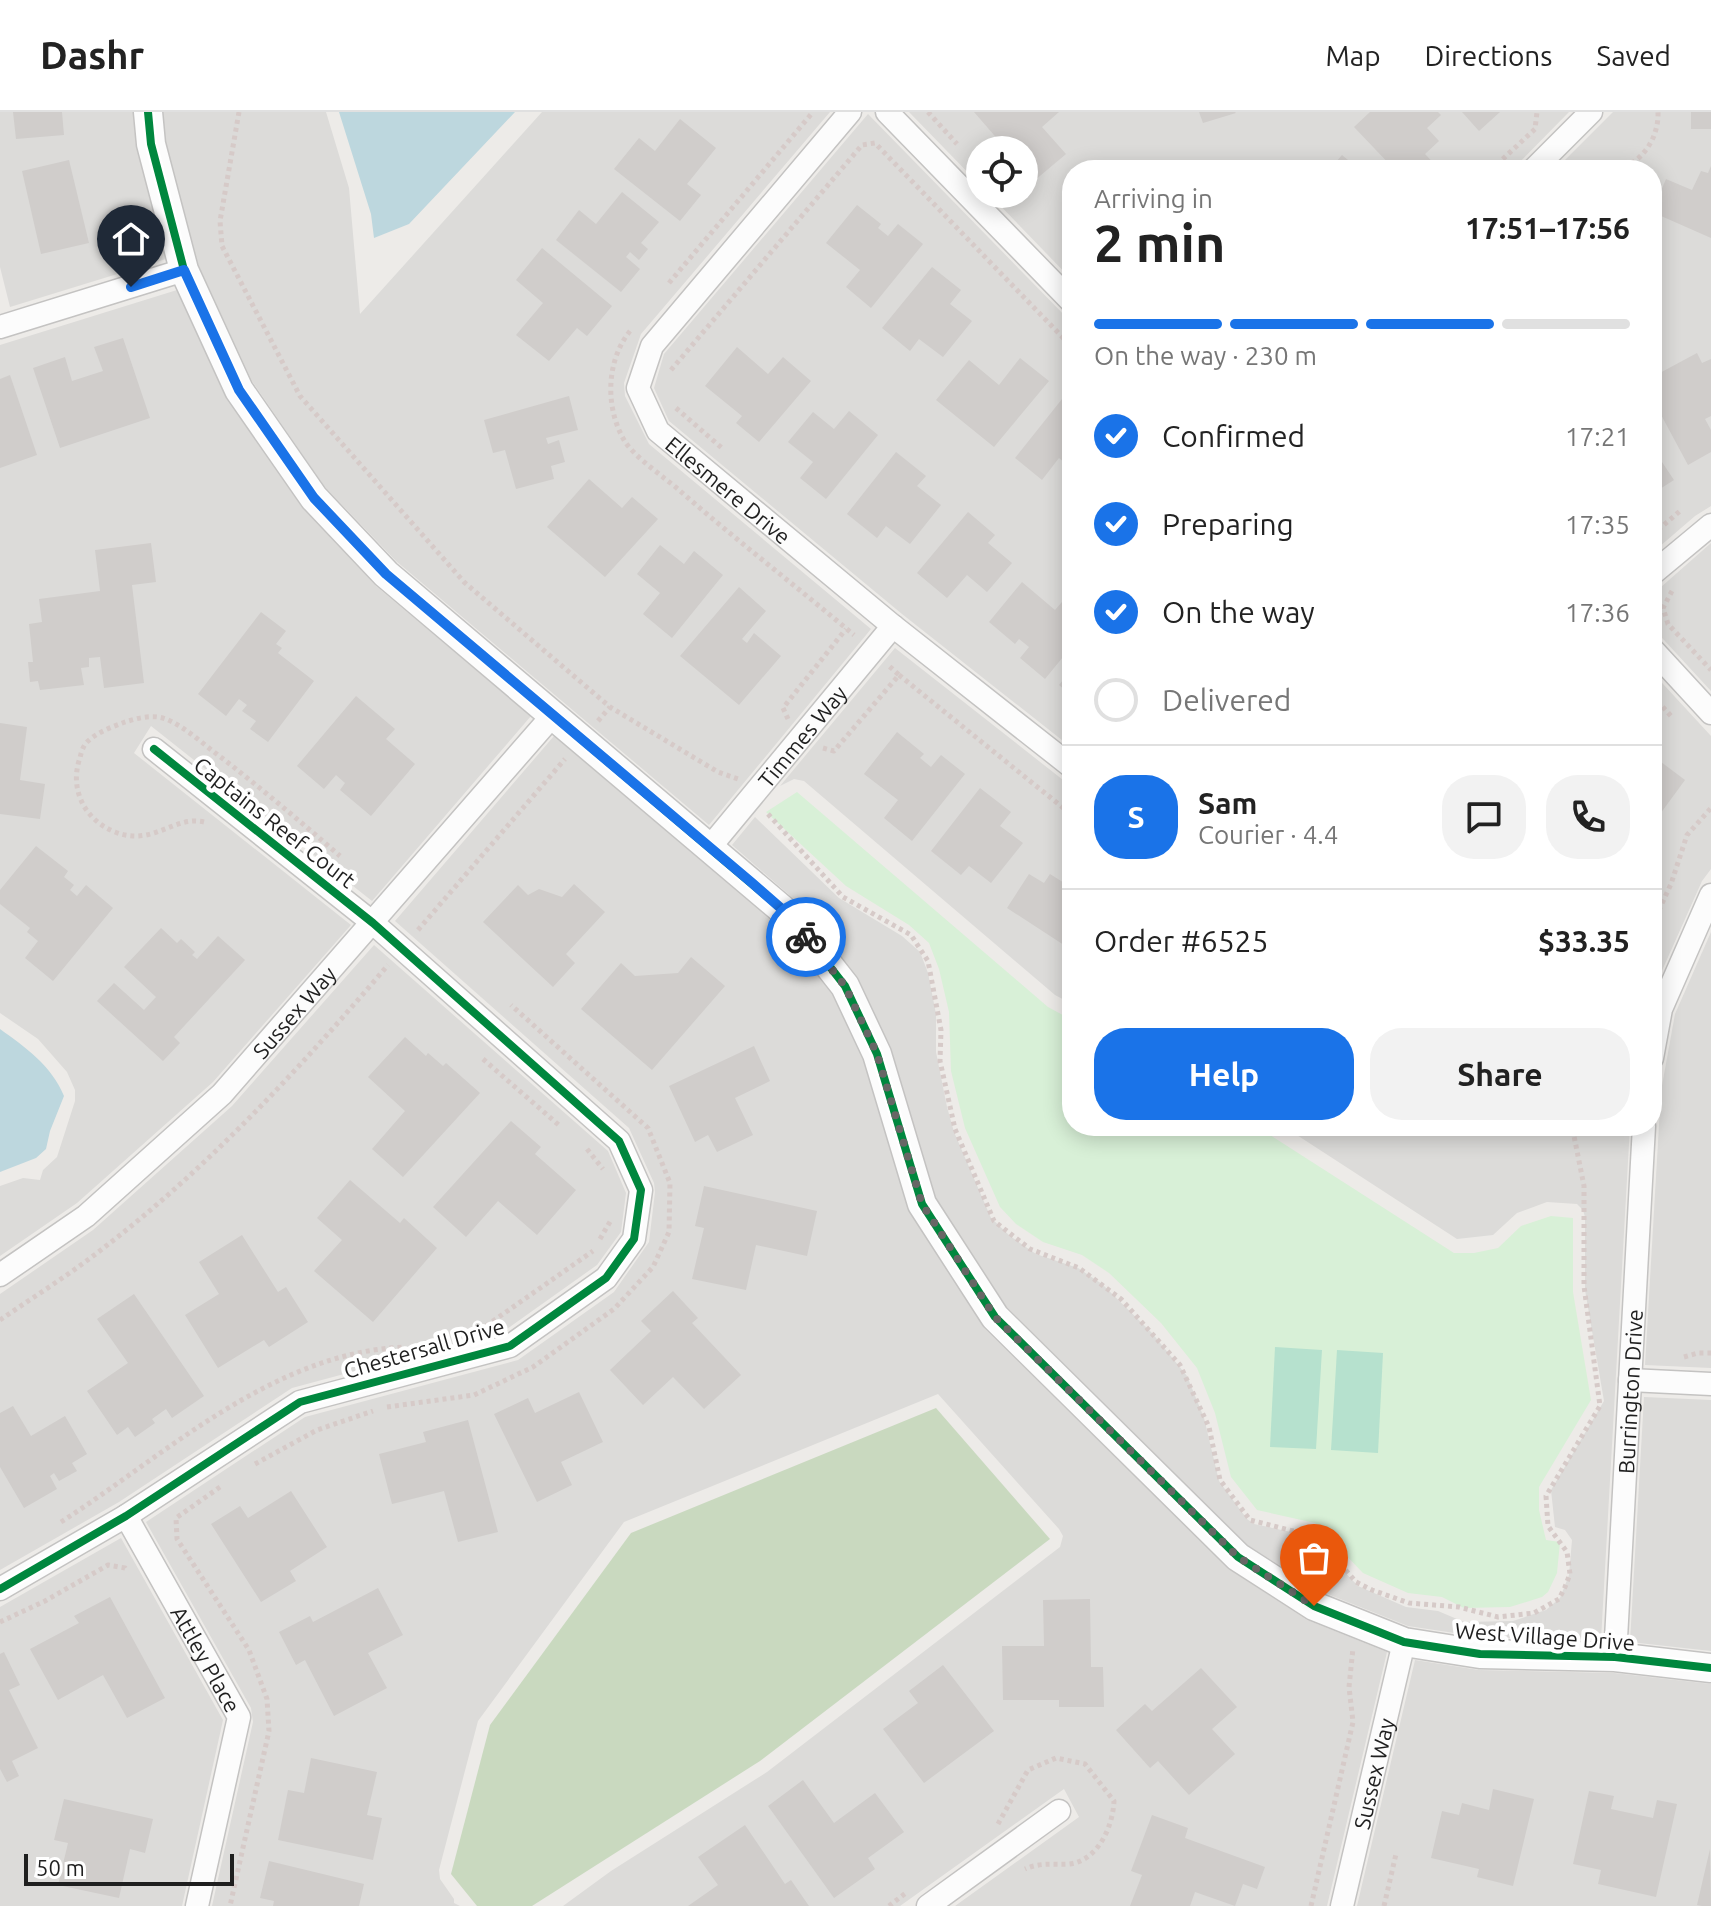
<!DOCTYPE html>
<meta charset="utf-8">
<style>
:root{--surface:#fff;--page:#f2f2f2;--text:#222;--muted:#767676;--line:#e0e0e0;--accent:#1a73e8}
body{margin:0;font-family:Ubuntu,sans-serif;background:var(--page);color:var(--text);height:100vh;display:flex;flex-direction:column;font-size:30px;white-space:nowrap}
*{box-sizing:border-box;margin:0}
p{font-size:26px;color:var(--muted)}
.icon{flex:none;width:44px;height:44px;fill:none;stroke:currentColor;stroke-width:2;stroke-linecap:round;stroke-linejoin:round}
.map{position:relative;flex:1;overflow:hidden}
.sheet{position:absolute;left:1062px;top:48px;width:600px;height:976px;display:flex;flex-direction:column;background:var(--surface);border-radius:32px;box-shadow:0 4px 20px #0003}
.sheet>*{flex:none}
.controls{position:absolute;left:966px;top:24px;display:grid;gap:16px}
.controls a{display:grid;place-items:center;width:72px;height:72px;border-radius:50%;background:var(--surface);box-shadow:0 4px 20px #0003;font-size:40px}
.scale{position:absolute;left:24px;bottom:20px;width:210px;box-sizing:border-box;padding-left:8px;border:4px solid #1f1f1f;border-top:0;font-size:22px;line-height:28px;white-space:nowrap;color:#1f1f1f;-webkit-text-stroke:6px #fff;paint-order:stroke}
.pin{position:absolute;display:grid;place-items:center;width:68px;height:68px;color:#fff;margin:-82px -34px;border-radius:50% 50% 50% 0;rotate:-45deg;box-shadow:0 0 8px #0007}
.pin .icon{rotate:45deg}
.courier{position:absolute;display:grid;place-items:center;width:80px;height:80px;margin:-40px;border:6px solid #1a73e8;border-radius:50%;background:#fff;color:#222;box-shadow:0 2px 10px #0007}
.head em{font-style:normal;font-weight:700}
.head div{display:flex;flex-direction:column-reverse}
.head{display:flex;align-items:center;justify-content:space-between;height:136px;padding:0 32px}
h1{font-size:52px;font-weight:700;line-height:60px}
.bar{display:grid;grid-template-columns:repeat(4,1fr);gap:12px 8px;align-content:center;height:96px;padding:0 32px}
.bar i{height:10px;border-radius:6px;background:var(--line)}
.bar .current{background:var(--accent)}
.bar p{grid-column:span 4}
.line{display:flex;align-items:center;gap:20px;padding:0 32px;border-top:2px solid var(--line)}
.line div{flex:1}
.round{display:grid;place-items:center;flex:none;width:84px;height:84px;border-radius:32px;background:var(--page)}
ol{padding:0 32px;list-style:none}
li{display:flex;align-items:center;gap:24px;height:88px}
li p{margin-inline-start:auto}
li .icon{padding:8px;border-radius:50%;background:var(--accent);color:#fff;stroke-width:4}
li:last-child{color:var(--muted)}
li i{width:44px;height:44px;border:4px solid var(--line);border-radius:50%}
.action{display:flex;gap:16px;margin-top:auto;padding:16px 32px}
.action a{flex:1;height:92px;border-radius:32px;background:var(--accent);color:#fff;font-size:32px;font-weight:700;line-height:92px;text-align:center}
.action a+a{background:var(--page);color:var(--text)}
header{display:flex;align-items:center;gap:48px;box-sizing:border-box;height:112px;padding:0 40px;background:var(--surface);border-bottom:2px solid var(--line)}
header strong{font-size:38px}
nav{display:flex;gap:44px;margin-inline-start:auto;font-size:28px}
.map>svg:first-child{display:block}
.residential{fill:#dcdbd9}
.forest{fill:#c9d9bf}
.park{fill:#d8f0d7}
.pitch{fill:#b6e1ce}
.water{fill:#bdd7de}
.building{fill:#d0cdcb}
.lines{fill:none;stroke-linecap:round;stroke-linejoin:round}
.minor-casing{stroke:#c4c3c2;stroke-width:25}
.tertiary-casing{stroke:#c4c3c2;stroke-width:31}
.path{stroke:#d6cac8;stroke-width:5;stroke-dasharray:4 4;stroke-linecap:butt}
.minor{stroke:#fcfcfc;stroke-width:22}
.tertiary{stroke:#fcfcfc;stroke-width:28}
.cycleway-casing{stroke:#fff;stroke-width:13}
.cycleway{stroke:#00873e;stroke-width:8}
.done{stroke:#676665;stroke-width:8;stroke-dasharray:0 14.4}
.route{stroke:#1a73e8;stroke-width:10}
.labels{text-anchor:middle;dominant-baseline:central;stroke-width:8;stroke-linejoin:round;paint-order:stroke}
.street-label{font-size:22px;fill:#1f1f1f;stroke:#fff}
</style>
<header>
<strong>Dashr</strong>
<nav><a>Map</a><a>Directions</a><a>Saved</a></nav>
</header>
<div class="map">
<svg width="1711" height="1794" viewBox="0 0 1711 1794">
<rect width="100%" height="100%" fill="#edebe8"/>
<g class="residential">
<path d="M0,0H133L136,34L166,147L10,195L0,155Z"/>
<path d="M162,0H326L349,76L360,202L542,0H830L641,222L624,271L625,284L649,332L871,517L709,713L396,449L324,374L252,269L198,152L165,29Z"/>
<path d="M909,0H1569L1512,58H1072V168L989,82H1024V38H980V73Z"/>
<path d="M1613,0H1711V394L1695,404L1652,441V58H1555Z"/>
<path d="M868,2L1072,211V636L902,502L669,309L654,276L664,242Z"/>
<path d="M177,178L226,285L304,398L376,474L531,604L372,789L151,614L134,641L351,813L213,970L77,1091L0,1144V1074L23,1066L40,1068L43,1058L57,1045L75,989V978L67,960L38,927L0,901V233Z"/>
<path d="M1711,431V579L1652,515V483Z"/>
<path d="M895,536L1072,675V892L1055,883L804,669L794,667L780,674Z"/>
<path d="M1652,560L1711,624V757L1702,769L1652,881Z"/>
<path d="M554,624L781,817L833,883L864,948L908,1097L985,1217L1229,1457L1307,1508L1387,1540L1327,1794H955L1079,1705L1064,1677L900,1794H563L611,1759L767,1660L1060,1435L1063,1424L1059,1417L938,1282L624,1410L478,1609L439,1758L440,1767L454,1787V1791L460,1794H212L253,1610L251,1596L146,1410L305,1305L518,1248L614,1180L649,1130L655,1080L654,1071L629,1016L395,809Z"/>
<path d="M755,705L839,786L902,824L920,840L928,861L936,902V940L947,995L954,1020L991,1106L1010,1124L1036,1142L1078,1156L1102,1172L1152,1221L1187,1264L1204,1306L1219,1369L1247,1407L1254,1412L1310,1424L1358,1474L1406,1495L1438,1499L1464,1510L1513,1509L1546,1498L1560,1486L1569,1463L1572,1428L1565,1418L1555,1415L1551,1378L1604,1289L1585,1178V1105L1583,1098L1577,1092L1547,1090L1517,1101L1493,1123L1457,1127L1283,1014H1630L1601,1528L1481,1525L1408,1514L1320,1479L1246,1432L1006,1194L935,1085L890,937L857,866L802,794L732,733Z"/>
<path d="M1711,820V1256L1645,1253L1661,979L1675,902Z"/>
<path d="M374,833L608,1039L626,1081L621,1120L597,1153L504,1219L292,1276L119,1390L0,1458V1182L93,1118L232,994Z"/>
<path d="M1644,1285L1711,1288V1539L1630,1530Z"/>
<path d="M121,1426L223,1608L182,1794H0V1495Z"/>
<path d="M1415,1548L1479,1558L1614,1561L1711,1572V1794H1357Z"/>
</g>
<path class="forest" d="M936,1296L1050,1427L760,1649L532,1794H477L451,1762L490,1613L631,1421Z"/>
<path class="park" d="M797,680L1048,895L1072,908V1014H1256L1454,1141H1474L1498,1136L1521,1114L1551,1104L1573,1106V1180L1591,1288L1539,1375V1398L1546,1428L1560,1430L1557,1461L1548,1480L1542,1485L1510,1495L1464,1496L1442,1485L1408,1481L1363,1461L1315,1411L1257,1398L1231,1365L1215,1301L1197,1256L1161,1211L1109,1161L1082,1143L1043,1130L1016,1112L1000,1095L965,1016L951,959L949,900L939,857L929,831L909,813L846,774L766,700Z"/>
<g class="pitch">
<path d="M1275,1235L1322,1238L1316,1337L1270,1335Z"/>
<path d="M1337,1238L1383,1241L1378,1341L1331,1338Z"/>
</g>
<g class="water">
<path d="M339,0H515L409,112L374,126L371,102Z"/>
<path d="M0,917C25,935 52,954 64,984L50,1019L46,1037L36,1046L0,1060Z"/>
</g>
<g class="building">
<path d="M13,0H62L64,23L16,27Z"/>
<path d="M974,0H1059L1042,15L1066,42L1034,69L1024,58V38H1007Z"/>
<path d="M1199,0H1235L1236,1L1203,11Z"/>
<path d="M1370,0H1438L1441,3L1427,16L1439,29L1425,42L1440,58H1395L1354,15Z"/>
<path d="M1462,0H1500L1479,19Z"/>
<rect x="1691" y="0" width="20" height="17"/>
<path d="M680,7L716,36L687,72L701,83L680,109L614,57L639,26L655,39Z"/>
<path d="M1342,43L1360,58H1329Z"/>
<path d="M69,48L89,131L41,142L22,59Z"/>
<path d="M1711,54V126L1652,100L1666,67L1692,78L1701,59L1708,61Z"/>
<path d="M622,80L659,110L641,131L648,137L639,148L630,140L626,145L640,157L621,180L556,128L579,98L596,112Z"/>
<path d="M857,93L881,112L878,116L888,124L898,112L923,132L871,196L846,175L860,158L826,131Z"/>
<path d="M542,136L612,194L587,224L577,216L549,249L516,223L543,191L516,168Z"/>
<path d="M932,155L961,178L950,192L972,209L943,245L919,227L910,239L882,216Z"/>
<path d="M123,226L150,306L60,336L33,256L65,245L72,269L103,259L94,235Z"/>
<path d="M737,235L768,262L783,245L811,269L759,330L736,311L742,304L705,274Z"/>
<path d="M1697,241L1702,251L1711,247V304L1705,307L1711,318V340L1688,353L1652,286V279L1662,274L1656,263Z"/>
<path d="M1020,246L1049,269L994,335L936,288L969,248L999,273Z"/>
<path d="M10,263L37,343L0,356V267Z"/>
<path d="M1066,282L1072,287V357L1059,346L1042,368L1015,346Z"/>
<path d="M569,284L578,318L546,326L548,332L559,328L565,350L551,354L554,367L516,377L505,338L493,341L484,308Z"/>
<path d="M849,299L878,323L826,387L800,366L813,350L788,330L813,300L834,317Z"/>
<path d="M1652,335L1674,368L1652,382Z"/>
<path d="M896,340L926,364L917,374L941,393L910,432L886,414L877,426L847,402Z"/>
<path d="M589,367L622,396L632,385L658,407L605,465L547,415Z"/>
<path d="M968,400L995,423L988,431L1012,451L987,480L967,463L947,486L917,461Z"/>
<path d="M151,431L156,470L132,473L144,571L104,576L100,545L89,546V555L81,556L84,573L40,578L38,569L30,570L28,550H33L29,512L42,510L39,487L100,479L95,438Z"/>
<path d="M660,433L684,452L694,439L723,463L672,526L643,502L660,481L637,462Z"/>
<path d="M1022,470L1055,498L1068,483L1072,487V534L1045,567L1020,546L1029,535L1019,527L1015,532L989,510Z"/>
<path d="M739,475L766,499L742,527L747,531L754,521L781,544L739,593L680,544Z"/>
<path d="M261,500L286,519L276,532L282,536L278,541L314,569L268,630L250,617L256,609L242,599L247,593L239,587L226,604L198,582Z"/>
<path d="M1072,557V584L1059,573Z"/>
<path d="M356,584L395,617L386,627L415,652L371,704L340,678L345,671L336,663L324,677L297,654Z"/>
<path d="M0,611L27,615L20,668L45,672L40,707L0,702Z"/>
<path d="M897,620L924,642L920,646L931,655L941,643L965,662L912,729L884,706L898,688L864,662Z"/>
<path d="M1657,647L1685,668L1652,713V654Z"/>
<path d="M980,676L1011,700L1000,714L1023,731L991,771L969,754L961,763L931,739Z"/>
<path d="M36,734L68,759L64,765L74,773L70,778L77,784L86,773L113,796L53,869L25,846L38,829L27,820L30,816L0,792V778Z"/>
<path d="M1029,762L1044,771L1050,762L1069,774L1072,769L1070,837L1007,796Z"/>
<path d="M574,772L605,800L566,842L575,851L553,875L483,810L518,773L528,783L539,777L562,785Z"/>
<path d="M161,816L177,831L181,827L195,840L192,843L197,847L218,824L245,848L174,925L180,931L163,949L97,889L114,871L144,898L156,885L124,855Z"/>
<path d="M691,845L725,874L652,958L581,897L621,851L635,864L678,861Z"/>
<path d="M405,925L426,944L428,941L443,954L446,951L480,981L403,1065L372,1037L405,999L368,965Z"/>
<path d="M754,934L770,969L735,986L753,1023L717,1040L708,1023L695,1030L669,974Z"/>
<path d="M511,1009L541,1035L535,1042L576,1078L537,1123L498,1089L466,1125L433,1095Z"/>
<path d="M350,1068L400,1111L404,1106L437,1136L373,1210L314,1159L342,1128L317,1106Z"/>
<path d="M704,1074L817,1099L807,1144L756,1133L746,1178L692,1167L704,1116L695,1114Z"/>
<path d="M242,1123L278,1180L286,1175L308,1210L269,1235L264,1228L218,1256L185,1203L219,1182L199,1150Z"/>
<path d="M673,1179L698,1206L692,1211L741,1263L704,1297L673,1265L643,1293L610,1258L651,1219L641,1209Z"/>
<path d="M134,1182L204,1284L172,1306L166,1297L152,1307L155,1311L135,1325L128,1315L117,1323L87,1279L128,1251L97,1207Z"/>
<path d="M579,1280L603,1330L561,1350L572,1373L537,1390L494,1302L528,1286L535,1301Z"/>
<path d="M13,1294L31,1324L65,1304L87,1342L72,1351L77,1359L59,1369L54,1361L50,1364L57,1377L24,1396L0,1355V1301Z"/>
<path d="M468,1308L498,1420L458,1430L444,1379L392,1392L379,1342L426,1330L423,1320Z"/>
<path d="M291,1379L327,1435L290,1459L296,1469L261,1490L211,1412L240,1394L248,1406Z"/>
<path d="M378,1476L403,1523L368,1541L387,1576L334,1604L305,1548L296,1553L279,1520L310,1504L313,1510Z"/>
<path d="M110,1485L165,1586L127,1606L103,1563L58,1588L30,1537L79,1511L74,1504Z"/>
<path d="M1090,1487L1091,1555H1103L1104,1595H1059V1588H1003L1002,1534H1044L1043,1488Z"/>
<path d="M4,1540L20,1573L9,1578L38,1636L12,1649L19,1664L7,1670L0,1657V1542Z"/>
<path d="M943,1553L994,1619L924,1671L883,1617L918,1591L909,1579Z"/>
<path d="M1201,1556L1237,1595L1212,1617L1235,1642L1189,1683L1158,1649L1150,1656L1116,1618L1145,1592L1152,1599Z"/>
<path d="M311,1646L377,1660L367,1703L382,1706L373,1748L278,1728L288,1678L304,1681Z"/>
<path d="M803,1668L834,1711L875,1681L904,1720L868,1746L875,1757L834,1786L768,1694Z"/>
<path d="M1493,1677L1534,1687L1513,1774L1477,1765L1479,1757L1431,1746L1442,1699L1459,1703L1462,1691L1489,1698Z"/>
<path d="M1589,1679L1614,1684L1611,1697L1653,1706L1657,1688L1677,1692L1656,1785L1598,1772L1601,1758L1573,1752Z"/>
<path d="M64,1687L153,1707L145,1741L130,1737L119,1786L58,1773L68,1731L54,1728Z"/>
<path d="M1152,1703L1188,1716L1185,1726L1265,1755L1257,1777L1243,1772L1235,1794L1195,1780L1190,1794H1130L1142,1763L1131,1759Z"/>
<path d="M745,1713L785,1772L791,1768L809,1794H688L718,1773L698,1745Z"/>
<path d="M1710,1737L1711,1794H1702L1697,1793Z"/>
<path d="M269,1749L364,1772L359,1794H273L274,1789L260,1786Z"/>
</g>
<g class="lines">
<defs>
<g id="minor">
<path id="s1" d="M850,0L652,234L638,276L658,319L893,514L1072,655"/>
<path d="M887,0L1072,190"/>
<path d="M1533,58L1591,0"/>
<path d="M0,215L184,158"/>
<path d="M1652,462L1711,413"/>
<path d="M1652,537L1711,601"/>
<path id="s2" d="M710,735L893,514"/>
<path d="M1652,946L1661,897L1711,783"/>
<path id="s3" d="M0,1163L86,1104L222,982L553,603"/>
<path d="M1630,1268L1711,1272"/>
<path id="s4" d="M126,1404L239,1605L197,1794"/>
<path d="M0,1477L126,1404L300,1290L510,1234L606,1166L634,1127L641,1078L619,1029L373,811L154,637"/>
<path id="s5" d="M1615,1545L1644,1014"/>
<path d="M928,1794L1059,1699"/>
<path id="s6" d="M1342,1794L1404,1530"/>
</g>
<path id="tertiary" d="M148,0L151,32L184,158L239,278L314,386L386,462L791,805L845,874L877,942L922,1092L995,1205L1238,1445L1314,1494L1404,1530L1480,1542L1615,1545L1711,1556"/>
</defs>
<use href="#minor" class="minor-casing"/>
<use href="#tertiary" class="tertiary-casing"/>
<g class="path">
<path d="M239,0L220,109L222,134L300,284L464,470L610,595L718,660L738,667"/>
<path d="M928,0L957,32"/>
<path d="M1491,58L1535,17L1537,0"/>
<path d="M1617,58C1642,51 1659,26 1658,0"/>
<path d="M669,171L813,0"/>
<path d="M630,219C606,249 605,295 624,328C634,345 664,365 679,378C736,428 796,474 854,523"/>
<path d="M671,258L862,33L875,31L1072,235"/>
<path d="M676,296L723,337"/>
<path d="M1652,423L1680,399"/>
<path d="M1672,479L1663,496L1668,512L1711,558"/>
<path d="M899,563L1072,703"/>
<path d="M1652,583L1671,604"/>
<path d="M788,607L783,596L846,517"/>
<path d="M598,609L610,595"/>
<path d="M823,636L834,639L899,563L888,553"/>
<path d="M768,702L843,785L911,823L928,849L941,918L940,949L955,1017L994,1109L1030,1137L1079,1156L1121,1187L1180,1253L1209,1315L1220,1368L1250,1408L1317,1425L1356,1470L1372,1478L1409,1491L1459,1495L1498,1505L1534,1501L1559,1487L1565,1475L1570,1462L1567,1440L1548,1414L1546,1384L1600,1294L1584,1174V1074L1572,1014"/>
<path d="M204,710C174,703 153,735 115,720C84,708 69,676 80,646C81,641 83,634 87,630C97,620 112,615 125,610C138,606 153,602 166,607C187,616 204,633 222,646C262,677 301,710 340,744"/>
<path d="M1652,813L1671,772L1687,723L1711,696"/>
<path d="M418,818L565,647"/>
<path d="M483,947L561,1015"/>
<path d="M587,1037L603,1057"/>
<path d="M600,1127L611,1108"/>
<path d="M0,1208C35,1184 72,1161 106,1134C210,1054 302,954 388,853"/>
<path d="M486,1214L593,1139"/>
<path d="M1684,1245L1698,1241H1711"/>
<path d="M387,1295L474,1283L533,1255L614,1197L653,1155L669,1120L670,1071L648,1016L511,893"/>
<path d="M255,1352L317,1318L373,1299"/>
<path d="M220,1375L176,1406L177,1427L249,1538L267,1587L269,1619L230,1794"/>
<path d="M61,1410C167,1342 272,1241 404,1235"/>
<path d="M0,1510L45,1489L108,1453L125,1456L127,1459"/>
<path d="M998,1712L1028,1658L1056,1646L1085,1652L1114,1689C1113,1714 1098,1749 1069,1752C1053,1753 1041,1750 1025,1757"/>
<path d="M889,1794L907,1780"/>
<path d="M1311,1794L1353,1610L1349,1575L1353,1536"/>
<path d="M1384,1794L1396,1742"/>
</g>
<use href="#minor" class="minor"/>
<use href="#tertiary" class="tertiary"/>
<defs>
<g id="cycleway">
<path d="M148,0L151,32L184,158L239,278L314,386L386,462L791,805L845,874L877,942L922,1092L995,1205L1238,1445L1314,1494L1404,1530L1480,1542L1615,1545L1711,1556"/>
<path d="M0,1477L126,1404L300,1290L510,1234L606,1166L634,1127L641,1078L619,1029L373,811L154,637"/>
</g>
</defs>
<use href="#cycleway" class="cycleway-casing"/>
<use href="#cycleway" class="cycleway"/>
</g>
<g class="lines">
<path class="done" d="M806,825L845,874L877,942L922,1092L995,1205L1238,1445L1314,1494"/>
<path class="route" d="M131,175L184,158L239,278L314,386L386,462L751,770L791,805L806,825"/>
</g>
<g class="labels">
<g class="street-label">
<text stroke="none"><textPath href="#s1" startOffset="490">Ellesmere Drive</textPath></text>
<text stroke="none"><textPath href="#s2" startOffset="144">Timmes Way</textPath></text>
<text transform="translate(275 710) rotate(38)">Captains Reef Court</text>
<text stroke="none"><textPath href="#s3" startOffset="396">Sussex Way</textPath></text>
<text transform="translate(424 1236) rotate(-16)">Chestersall Drive</text>
<text stroke="none"><textPath href="#s5" startOffset="266">Burrington Drive</textPath></text>
<text transform="translate(1545 1524) rotate(4)">West Village Drive</text>
<text stroke="none"><textPath href="#s4" startOffset="164">Attley Place</textPath></text>
<text stroke="none"><textPath href="#s6" startOffset="136">Sussex Way</textPath></text>
</g>
</g>
</svg>
<div class="controls">
<a><svg class="icon" aria-label="locate" viewBox="0 0 24 24"><circle cx="12" cy="12" r="6"/><path d="M12 2v4M12 18v4M2 12h4M18 12h4"/></svg></a>
</div>
<div class="scale">50 m</div>
<div class="pin" style="left:1314px;top:1494px;background:#ea580c"><svg class="icon" aria-label="bag" viewBox="0 0 24 24"><path d="M5 8h14l-1 12H6zM9 8a3 3 0 0 1 6 0"/></svg></div>
<div class="pin" style="left:131px;top:175px;background:#1f2937"><svg class="icon" aria-label="home" viewBox="0 0 24 24"><path d="M3 11l9-7 9 7M6 9v11h12V9"/></svg></div>
<div class="courier" style="left:806px;top:825px"><svg class="icon" aria-label="bike" viewBox="0 0 24 24"><circle cx="6" cy="16" r="4"/><circle cx="18" cy="16" r="4"/><path d="M6 16l4-8h5l3 8M10 8l3 8H6M13 5h3"/></svg></div>
<section class="sheet">
<div class="head"><div><h1>2 min</h1><p>Arriving in</p></div><em>17:51–17:56</em></div>
<div class="bar"><i class="current"></i><i class="current"></i><i class="current"></i><i></i><p>On the way · 230 m</p></div>
<ol>
<li><svg class="icon" aria-label="check" viewBox="0 0 24 24"><path d="M5 12l5 5 9-10"/></svg>Confirmed<p>17:21</p></li>
<li><svg class="icon" aria-label="check" viewBox="0 0 24 24"><path d="M5 12l5 5 9-10"/></svg>Preparing<p>17:35</p></li>
<li><svg class="icon" aria-label="check" viewBox="0 0 24 24"><path d="M5 12l5 5 9-10"/></svg>On the way<p>17:36</p></li>
<li><i></i>Delivered</li>
</ol>
<div class="line" style="height:144px"><b class="round" style="background:var(--accent);color:#fff">S</b><div><b>Sam</b><p>Courier · 4.4</p></div><a class="round"><svg class="icon" aria-label="chat" viewBox="0 0 24 24"><path d="M4 5h16v11H9l-5 4z"/></svg></a><a class="round"><svg class="icon" aria-label="phone" viewBox="0 0 24 24"><path d="M5 4h4l2 5-3 2q2 4 5 5l2-3 5 2v4C11 20 4 13 5 4z"/></svg></a></div>
<div class="line" style="height:104px"><div>Order #6525</div><b>$33.35</b></div>
<div class="action"><a>Help</a><a>Share</a></div>
</section>
</div>
